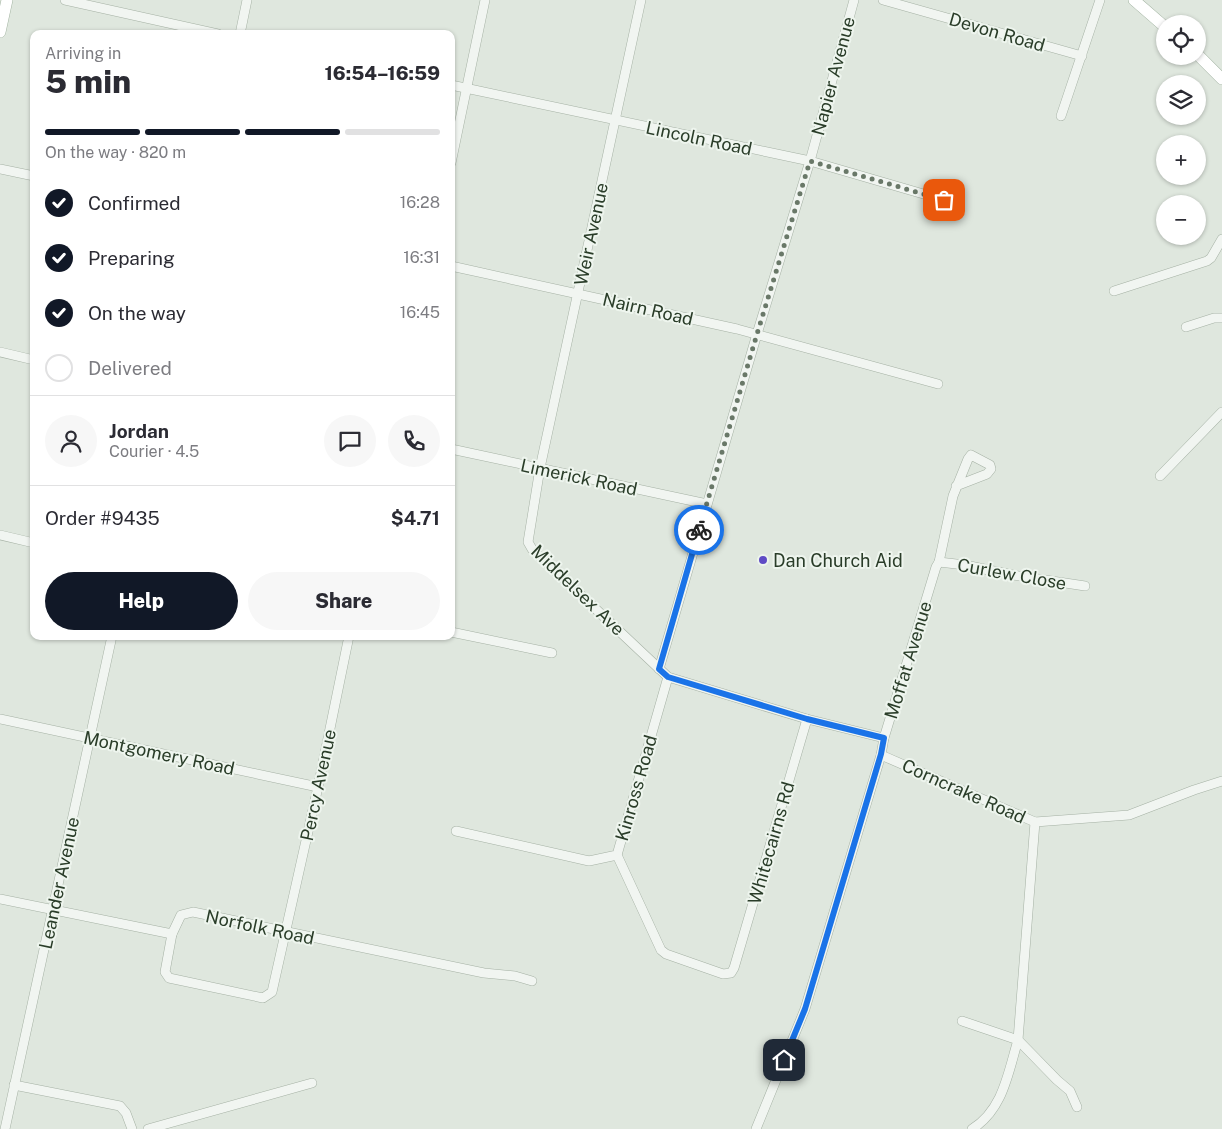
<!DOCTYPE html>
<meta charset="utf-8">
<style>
:root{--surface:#fff;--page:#f7f7f7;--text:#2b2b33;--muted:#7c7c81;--line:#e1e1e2;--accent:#111827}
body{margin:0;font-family:"Public Sans",sans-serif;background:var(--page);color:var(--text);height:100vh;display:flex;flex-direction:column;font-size:19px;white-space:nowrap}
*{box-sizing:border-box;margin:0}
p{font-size:16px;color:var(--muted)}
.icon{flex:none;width:28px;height:28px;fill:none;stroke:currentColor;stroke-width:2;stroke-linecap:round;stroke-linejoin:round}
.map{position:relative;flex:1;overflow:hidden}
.side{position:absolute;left:30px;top:30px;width:425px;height:610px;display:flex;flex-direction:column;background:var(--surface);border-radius:10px;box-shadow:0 1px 4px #0004}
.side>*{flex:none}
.tools{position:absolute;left:1156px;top:15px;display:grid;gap:10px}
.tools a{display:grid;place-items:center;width:50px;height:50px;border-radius:50%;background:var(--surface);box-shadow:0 1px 4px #0004;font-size:25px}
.pin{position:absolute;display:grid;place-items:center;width:42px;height:42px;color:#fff;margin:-21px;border-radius:10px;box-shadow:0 2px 8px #0006}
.courier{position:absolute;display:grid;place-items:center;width:50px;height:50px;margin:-25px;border:4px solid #1a73e8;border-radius:50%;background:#fff;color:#222;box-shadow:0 1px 6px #0007}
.summary em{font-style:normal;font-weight:800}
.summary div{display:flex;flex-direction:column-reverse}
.summary{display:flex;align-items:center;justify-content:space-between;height:85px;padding:0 15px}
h1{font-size:32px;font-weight:800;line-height:38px}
.bar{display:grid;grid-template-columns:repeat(4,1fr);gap:8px 5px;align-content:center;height:60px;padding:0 15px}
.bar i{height:6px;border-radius:4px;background:var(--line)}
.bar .current{background:var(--accent)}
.bar p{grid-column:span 4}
.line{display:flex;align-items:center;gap:12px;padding:0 15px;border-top:1px solid var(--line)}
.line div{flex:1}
.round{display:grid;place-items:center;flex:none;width:52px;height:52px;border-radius:26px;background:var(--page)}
ol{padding:0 15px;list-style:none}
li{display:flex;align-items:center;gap:15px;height:55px}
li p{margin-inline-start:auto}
li .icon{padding:5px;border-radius:50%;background:var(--accent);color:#fff;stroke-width:4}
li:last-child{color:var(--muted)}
li i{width:28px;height:28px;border:2px solid var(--line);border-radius:50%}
.action{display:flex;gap:10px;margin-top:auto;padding:10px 15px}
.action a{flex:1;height:58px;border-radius:30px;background:var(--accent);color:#fff;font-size:20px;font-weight:800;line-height:58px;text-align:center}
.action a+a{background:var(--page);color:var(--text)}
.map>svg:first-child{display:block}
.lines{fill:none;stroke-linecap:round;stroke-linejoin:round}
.minor-casing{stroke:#a5b1a4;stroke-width:10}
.major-casing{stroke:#a0b29f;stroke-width:12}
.minor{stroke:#f1f5f1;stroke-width:9}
.major{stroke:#fff;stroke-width:11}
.done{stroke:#697868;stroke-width:5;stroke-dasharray:0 9}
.route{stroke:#1a73e8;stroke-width:6}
.poi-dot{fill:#5f4bc5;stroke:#eef5ee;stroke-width:2}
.labels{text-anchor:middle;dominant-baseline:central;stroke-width:4;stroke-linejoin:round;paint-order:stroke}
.street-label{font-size:18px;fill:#2a3d29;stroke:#eef5ee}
.poi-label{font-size:18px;fill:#2a3d29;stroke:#eef5ee;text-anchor:start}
</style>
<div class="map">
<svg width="1222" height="1129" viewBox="0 0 1222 1129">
<rect width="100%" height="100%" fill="#dfe7de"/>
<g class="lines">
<defs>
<g id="minor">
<path d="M65,0L218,34"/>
<path d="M641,0L540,468L528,542L532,549L668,677L807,719L884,738"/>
<path d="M883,0L1082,56"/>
<path d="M240,34L247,0"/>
<path d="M451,85L810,161L944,200"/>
<path d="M1061,116L1100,0"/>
<path d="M451,163L485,0"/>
<path d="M0,169L34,176"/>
<path d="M451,266L737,329L938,384"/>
<path d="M1114,291L1207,261L1211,258L1222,239"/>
<path d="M1186,327L1214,318H1222"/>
<path d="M0,352L34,360"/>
<path d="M451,449L707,504"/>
<path d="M1160,476L1222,412"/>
<path d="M0,535L34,543"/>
<path d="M939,562L965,565L1013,575L1085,586"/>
<path d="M451,632L552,653"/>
<path d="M659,669L757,334L810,161L854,0"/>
<path d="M0,719L318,787"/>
<path d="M881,755L1035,822L1129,815L1194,790L1222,781"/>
<path d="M1035,822L1018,1040L1057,1080L1070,1091L1077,1107"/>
<path d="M456,831L589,861L617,855L668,677"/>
<path d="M617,855L661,950L666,954L723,974L731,973L734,968L807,719"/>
<path d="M0,899L172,934L181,915L193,912L484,973L515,976L532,981"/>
<path d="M172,934L165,972L169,978L263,998L272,992L318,787L349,636"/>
<path d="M962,1021L1018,1040C1008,1073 1003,1110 972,1129"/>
<path d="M14,1085L120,1106L126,1113L132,1129"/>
<path d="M5,1129L112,636"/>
<path d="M148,1129L312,1083"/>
<path d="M756,1129L805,1009L881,755L884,738L936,567L939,562L953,496L968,459L971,455L990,465L991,469L987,474L956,486"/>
</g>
<g id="major">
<path d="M1134,0L1165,27"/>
<path d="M0,32L7,0"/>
<path d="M1198,55L1222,79"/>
</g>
</defs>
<use href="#minor" class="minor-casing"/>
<use href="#major" class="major-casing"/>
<use href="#minor" class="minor"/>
<use href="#major" class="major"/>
</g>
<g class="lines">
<path class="done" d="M699,530L757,334L810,161L944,200"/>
<path class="route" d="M699,530L659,669L668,677L807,719L884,738L881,754L805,1009L784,1060"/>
</g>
<circle class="poi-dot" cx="763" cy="560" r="5"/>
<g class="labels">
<g class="street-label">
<text transform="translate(997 32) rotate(16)">Devon Road</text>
<text transform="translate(833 76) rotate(-75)">Napier Avenue</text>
<text transform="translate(699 138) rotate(12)">Lincoln Road</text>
<text transform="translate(591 234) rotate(-78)">Weir Avenue</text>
<text transform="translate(648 309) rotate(13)">Nairn Road</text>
<text transform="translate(579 477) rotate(12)">Limerick Road</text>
<text transform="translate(1012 574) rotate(10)">Curlew Close</text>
<text transform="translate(578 590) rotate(44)">Middelsex Ave</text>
<text transform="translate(908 660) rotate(-73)">Moffat Avenue</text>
<text transform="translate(159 753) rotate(12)">Montgomery Road</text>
<text transform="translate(318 785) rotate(-78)">Percy Avenue</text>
<text transform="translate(636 788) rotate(-74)">Kinross Road</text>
<text transform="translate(964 791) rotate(24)">Corncrake Road</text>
<text transform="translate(771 843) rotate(-74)">Whitecairns Rd</text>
<text transform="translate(59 883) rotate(-78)">Leander Avenue</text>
<text transform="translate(260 927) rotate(12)">Norfolk Road</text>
</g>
<g class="poi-label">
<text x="773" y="560">Dan Church Aid</text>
</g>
</g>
</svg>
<div class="tools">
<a><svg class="icon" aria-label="locate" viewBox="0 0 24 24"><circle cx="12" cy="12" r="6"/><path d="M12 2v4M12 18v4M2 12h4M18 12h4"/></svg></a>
<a><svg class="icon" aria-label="layers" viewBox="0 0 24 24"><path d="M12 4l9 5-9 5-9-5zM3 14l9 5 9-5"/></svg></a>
<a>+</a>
<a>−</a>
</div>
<div class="pin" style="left:944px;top:200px;background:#ea580c"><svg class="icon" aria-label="bag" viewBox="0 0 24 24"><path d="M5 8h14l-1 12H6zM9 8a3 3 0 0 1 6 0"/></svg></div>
<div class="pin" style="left:784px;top:1060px;background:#1f2937"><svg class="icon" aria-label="home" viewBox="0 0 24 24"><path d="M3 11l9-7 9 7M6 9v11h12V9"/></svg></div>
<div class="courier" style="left:699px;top:530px"><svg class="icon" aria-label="bike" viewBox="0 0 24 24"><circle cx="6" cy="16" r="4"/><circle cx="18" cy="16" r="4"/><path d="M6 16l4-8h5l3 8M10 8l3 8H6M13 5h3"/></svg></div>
<section class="side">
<div class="summary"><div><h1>5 min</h1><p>Arriving in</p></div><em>16:54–16:59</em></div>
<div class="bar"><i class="current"></i><i class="current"></i><i class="current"></i><i></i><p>On the way · 820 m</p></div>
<ol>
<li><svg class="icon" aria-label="check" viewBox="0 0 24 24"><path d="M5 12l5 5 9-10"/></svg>Confirmed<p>16:28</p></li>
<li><svg class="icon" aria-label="check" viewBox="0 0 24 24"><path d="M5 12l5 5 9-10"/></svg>Preparing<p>16:31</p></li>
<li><svg class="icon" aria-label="check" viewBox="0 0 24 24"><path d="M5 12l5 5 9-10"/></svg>On the way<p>16:45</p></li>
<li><i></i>Delivered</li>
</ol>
<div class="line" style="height:90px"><a class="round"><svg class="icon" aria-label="person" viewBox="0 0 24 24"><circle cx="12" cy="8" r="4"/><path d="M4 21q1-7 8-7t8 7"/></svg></a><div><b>Jordan</b><p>Courier · 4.5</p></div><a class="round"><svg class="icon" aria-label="chat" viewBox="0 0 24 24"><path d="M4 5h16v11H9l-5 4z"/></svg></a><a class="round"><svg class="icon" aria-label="phone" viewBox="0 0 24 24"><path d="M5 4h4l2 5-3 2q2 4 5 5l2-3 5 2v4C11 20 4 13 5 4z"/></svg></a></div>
<div class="line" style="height:65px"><div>Order #9435</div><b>$4.71</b></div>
<div class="action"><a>Help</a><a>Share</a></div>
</section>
</div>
